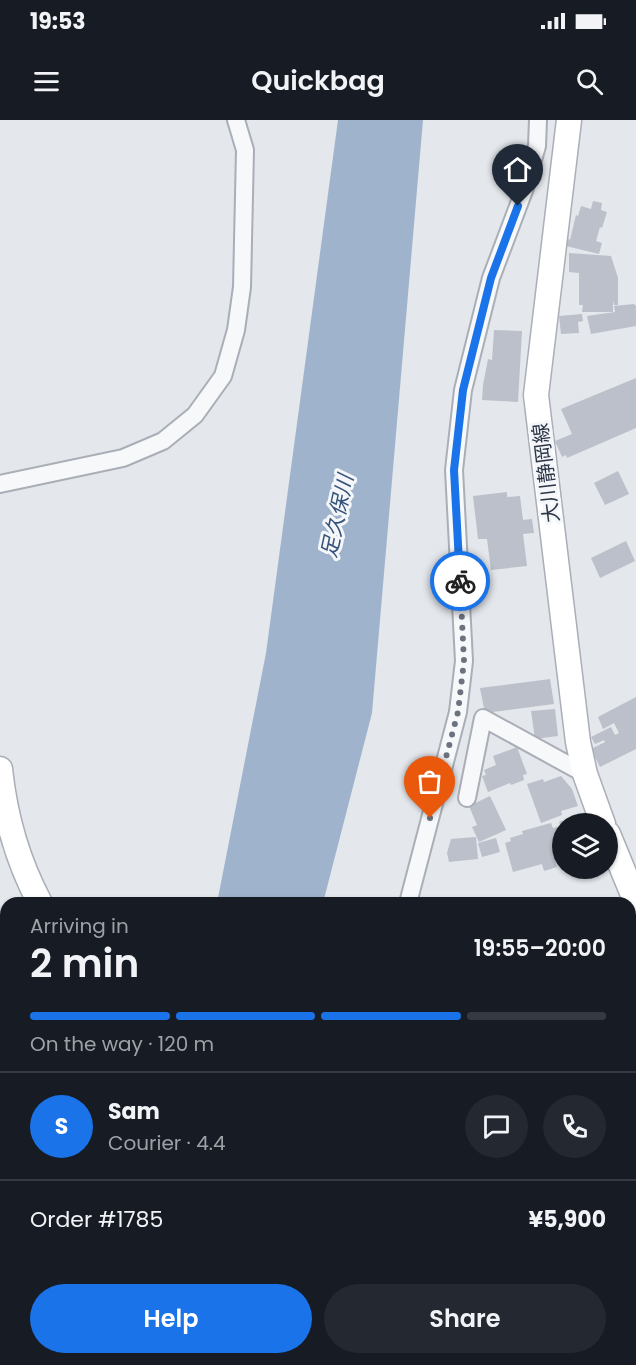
<!DOCTYPE html>
<meta charset="utf-8">
<style>
:root{--surface:#171b24;--page:#242831;--text:#f1f3f6;--muted:#9ea1a6;--line:#363941;--accent:#1a73e8}
body{margin:0;font-family:Poppins,"Noto Sans JP",sans-serif;background:var(--page);color:var(--text);height:100vh;display:flex;flex-direction:column;font-size:22px;white-space:nowrap}
*{box-sizing:border-box;margin:0}
p{font-size:20px;color:var(--muted)}
.icon{flex:none;width:33px;height:33px;fill:none;stroke:currentColor;stroke-width:2;stroke-linecap:round;stroke-linejoin:round}
.map{position:relative;flex:1;overflow:hidden}
.drawer{position:absolute;left:0px;top:777px;width:636px;height:468px;display:flex;flex-direction:column;background:var(--surface);border-radius:18px 18px 0 0;box-shadow:0 2px 4px #0004}
.drawer>*{flex:none}
.fabs{position:absolute;left:552px;top:693px;display:grid;gap:12px}
.fabs a{display:grid;place-items:center;width:66px;height:66px;border-radius:50%;background:var(--surface);box-shadow:0 2px 4px #0004;font-size:30px}
.pin{position:absolute;display:grid;place-items:center;width:51px;height:51px;color:#fff;margin:-62px -26px;border-radius:50% 50% 50% 0;rotate:-45deg;box-shadow:0 0 6px #0007}
.pin .icon{rotate:45deg}
.courier{position:absolute;display:grid;place-items:center;width:60px;height:60px;margin:-30px;border:4px solid #1a73e8;border-radius:50%;background:#fff;color:#222;box-shadow:0 2px 8px #0007}
.headline em{font-style:normal;font-weight:600}
.headline div{display:flex;flex-direction:column-reverse}
.headline{display:flex;align-items:center;justify-content:space-between;height:102px;padding:0 30px}
h1{font-size:39px;font-weight:600;line-height:45px}
.bar{display:grid;grid-template-columns:repeat(4,1fr);gap:9px 6px;align-content:center;height:72px;padding:0 30px}
.bar i{height:8px;border-radius:4px;background:var(--line)}
.bar .selected{background:var(--accent)}
.bar p{grid-column:span 4}
.line{display:flex;align-items:center;gap:15px;padding:0 30px;border-top:2px solid var(--line)}
.line div{flex:1}
.round{display:grid;place-items:center;flex:none;width:63px;height:63px;border-radius:32px;background:var(--page)}
.primary-button{display:flex;gap:12px;margin-top:auto;padding:12px 30px}
.primary-button a{flex:1;height:69px;border-radius:36px;background:var(--accent);color:#fff;font-size:24px;font-weight:600;line-height:69px;text-align:center}
.primary-button a+a{background:var(--page);color:var(--text)}
.status{display:flex;justify-content:space-between;align-items:center;height:42px;padding:0 30px;background:var(--surface);direction:ltr}
.status svg{height:16px;fill:currentColor}
header{display:flex;justify-content:space-between;align-items:center;height:78px;padding:0 30px;background:var(--surface);font-size:27px;font-weight:600}
.map>svg:first-child{display:block}
.water{fill:#9fb4cc}
.lines{fill:none;stroke-linecap:round;stroke-linejoin:round}
.river{stroke:#9fb4cc;stroke-width:38}
.building{fill:#bbc0ca}
.street-casing{stroke:#a9aeb7;stroke-width:20}
.secondary-casing{stroke:#a9aeb7;stroke-width:27}
.street{stroke:#f7f8fa;stroke-width:16}
.secondary{stroke:#fff;stroke-width:24}
.done{stroke:#6c737f;stroke-width:6;stroke-dasharray:0 10.8}
.route{stroke:#1a73e8;stroke-width:8}
.labels{text-anchor:middle;dominant-baseline:central;stroke-width:6;stroke-linejoin:round;paint-order:stroke}
.street-label{font-size:20px;fill:#2b3445;stroke:#f4f6f9}
.water-label{font-size:21px;font-style:italic;fill:#34527a;stroke:#f4f6f9}
</style>
<div class="status"><b>19:53</b><svg viewBox="0 0 49 12"><path d="M0 12V9h3v3zM5 12V6h3v6zM10 12V3h3v9zM15 12V0h3v12zM26 1h20v11H26zM47 4h2v5h-2z"/></svg></div>
<header><svg class="icon" aria-label="menu" viewBox="0 0 24 24"><path d="M4 6h16M4 12h16M4 18h16"/></svg>Quickbag<svg class="icon" aria-label="search" viewBox="0 0 24 24"><circle cx="10" cy="10" r="6"/><path d="M15 15l6 6"/></svg></header>
<div class="map">
<svg width="636" height="1245" viewBox="0 0 636 1245">
<rect width="100%" height="100%" fill="#e4e7ec"/>
<g class="water">
<path d="M338,0H423L372,593L323,783H217L266,533Z"/>
<path d="M121,1239H216V1245H120Z"/>
</g>
<g class="lines">
<g class="river">
<path d="M0,1060L6,1089"/>
<path d="M5,1245L6,1231"/>
</g>
</g>
<g class="building">
<path d="M593,81L602,83L601,90L607,92L602,108L600,107L596,121L602,123L599,134L566,126L568,119L570,120L576,95L578,96L581,86L591,89Z"/>
<path d="M569,133L611,136L618,158V185H614L613,180V192H582L583,185H579V153L569,152Z"/>
<path d="M634,184L636,186V206L591,214L587,196L615,192L614,186Z"/>
<path d="M582,194L583,201L578,202L579,213L561,214L559,196Z"/>
<path d="M494,210L522,211L518,282L482,280L483,265L488,239L492,240Z"/>
<path d="M636,258V308L567,338L566,335L562,337L555,321L572,314L561,289Z"/>
<path d="M618,351L629,374L605,385L594,363Z"/>
<path d="M507,372V377L520,376L523,400L532,399L534,413L523,414L527,446L491,450L487,419H478L473,376Z"/>
<path d="M626,421L635,441L600,458L591,438Z"/>
<path d="M550,559L554,584L485,593L480,568Z"/>
<path d="M636,577V629L600,647L591,629L605,622L604,620L595,624L591,617L611,607L615,615L619,613L614,603L603,609L598,597Z"/>
<path d="M555,589L558,616L535,619L531,591Z"/>
<path d="M517,627L527,654L523,655L524,660L511,665L510,663L488,672L482,656L486,655L484,650L496,645L493,636Z"/>
<path d="M561,656L572,669L578,686L561,691L562,695L541,703L527,664L543,659L544,662Z"/>
<path d="M490,676L506,710L479,722L472,707L477,705L469,686Z"/>
<path d="M583,693L587,704H562V708L559,702Z"/>
<path d="M551,703L553,708L557,707L562,724V738L555,740L557,747L544,751L542,744L513,752L505,723L511,721L510,718L523,714L522,711Z"/>
<path d="M476,717L478,739L449,742L447,733L451,719Z"/>
<path d="M496,718L500,732L482,737L478,723Z"/>
<path d="M466,1239H510L504,1245H468L464,1241Z"/>
<path d="M522,1239H543L550,1245H516Z"/>
<path d="M557,1239H584L576,1245H562Z"/>
</g>
<g class="lines">
<defs>
<g id="street">
<path d="M0,364L123,338L163,321L195,295L223,256L236,210L242,167L245,30L236,0"/>
<path d="M467,678L483,598L585,654"/>
<path d="M408,783L458,592L464,541L454,350L463,270L491,158L525,68L537,26L538,0"/>
<path d="M630,1051L636,1048"/>
<path d="M383,1239L395,1245"/>
</g>
<g id="secondary">
<path d="M569,0L536,275L578,622L585,654L603,704"/>
<path d="M0,649C5,697 17,740 40,783"/>
<path d="M608,714L636,782"/>
<path d="M630,883L636,880"/>
</g>
</defs>
<use href="#street" class="street-casing"/>
<use href="#secondary" class="secondary-casing"/>
<use href="#street" class="street"/>
<use href="#secondary" class="secondary"/>
</g>
<g class="lines">
<path class="done" d="M430,698L458,592L464,541L460,461"/>
<path class="route" d="M460,461L454,350L463,270L491,158L518,86"/>
</g>
<g class="labels">
<g class="street-label">
<text transform="translate(546 353) rotate(-97)">大川静岡線</text>
</g>
<g class="water-label">
<text transform="translate(337 396) rotate(-78)">足久保川</text>
</g>
</g>
</svg>
<div class="fabs">
<a><svg class="icon" aria-label="layers" viewBox="0 0 24 24"><path d="M12 4l9 5-9 5-9-5zM3 14l9 5 9-5"/></svg></a>
</div>
<div class="pin" style="left:430px;top:698px;background:#ea580c"><svg class="icon" aria-label="bag" viewBox="0 0 24 24"><path d="M5 8h14l-1 12H6zM9 8a3 3 0 0 1 6 0"/></svg></div>
<div class="pin" style="left:518px;top:86px;background:#1f2937"><svg class="icon" aria-label="home" viewBox="0 0 24 24"><path d="M3 11l9-7 9 7M6 9v11h12V9"/></svg></div>
<div class="courier" style="left:460px;top:461px"><svg class="icon" aria-label="bike" viewBox="0 0 24 24"><circle cx="6" cy="16" r="4"/><circle cx="18" cy="16" r="4"/><path d="M6 16l4-8h5l3 8M10 8l3 8H6M13 5h3"/></svg></div>
<section class="drawer">
<div class="headline"><div><h1>2 min</h1><p>Arriving in</p></div><em>19:55–20:00</em></div>
<div class="bar"><i class="selected"></i><i class="selected"></i><i class="selected"></i><i></i><p>On the way · 120 m</p></div>
<div class="line" style="height:108px"><b class="round" style="background:var(--accent);color:#fff">S</b><div><b>Sam</b><p>Courier · 4.4</p></div><a class="round"><svg class="icon" aria-label="chat" viewBox="0 0 24 24"><path d="M4 5h16v11H9l-5 4z"/></svg></a><a class="round"><svg class="icon" aria-label="phone" viewBox="0 0 24 24"><path d="M5 4h4l2 5-3 2q2 4 5 5l2-3 5 2v4C11 20 4 13 5 4z"/></svg></a></div>
<div class="line" style="height:78px"><div>Order #1785</div><b>¥5,900</b></div>
<div class="primary-button"><a>Help</a><a>Share</a></div>
</section>
</div>
